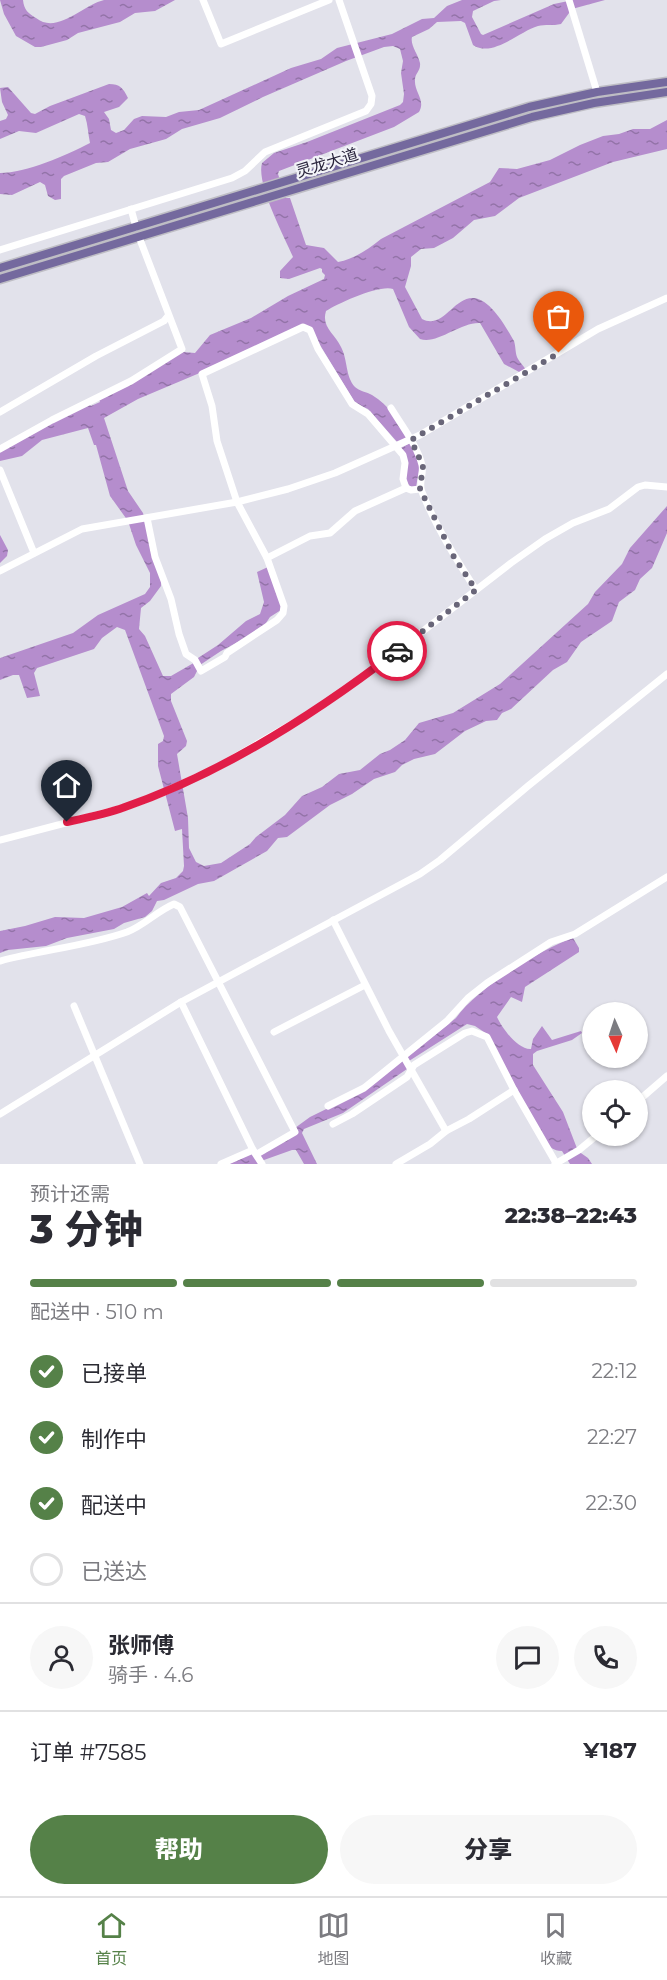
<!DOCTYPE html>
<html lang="zh">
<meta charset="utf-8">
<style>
:root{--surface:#fff;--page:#f7f7f7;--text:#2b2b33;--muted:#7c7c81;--line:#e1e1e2;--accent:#558148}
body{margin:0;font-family:Montserrat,"Noto Sans SC",sans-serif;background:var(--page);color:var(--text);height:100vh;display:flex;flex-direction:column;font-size:22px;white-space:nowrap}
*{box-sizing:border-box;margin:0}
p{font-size:20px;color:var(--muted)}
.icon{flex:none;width:33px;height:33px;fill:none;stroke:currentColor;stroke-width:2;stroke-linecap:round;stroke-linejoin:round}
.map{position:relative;height:1164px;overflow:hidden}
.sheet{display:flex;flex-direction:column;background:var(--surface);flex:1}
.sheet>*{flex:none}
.needle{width:39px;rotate:177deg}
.controls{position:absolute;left:582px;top:1002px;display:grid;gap:12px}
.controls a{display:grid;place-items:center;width:66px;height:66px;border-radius:50%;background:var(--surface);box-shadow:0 2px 4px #0004;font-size:30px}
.pin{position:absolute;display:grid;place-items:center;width:51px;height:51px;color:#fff;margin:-62px -26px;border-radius:50% 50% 50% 0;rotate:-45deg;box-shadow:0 0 6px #0007}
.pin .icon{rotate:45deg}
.courier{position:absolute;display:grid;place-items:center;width:60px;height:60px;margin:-30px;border:4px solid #e11d48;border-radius:50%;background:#fff;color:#222;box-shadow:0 2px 8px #0007}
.summary em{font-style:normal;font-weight:800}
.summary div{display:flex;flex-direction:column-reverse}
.summary{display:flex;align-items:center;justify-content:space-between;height:102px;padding:0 30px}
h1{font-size:39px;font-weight:800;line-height:45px}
.bar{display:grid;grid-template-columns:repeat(4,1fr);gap:9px 6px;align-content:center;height:72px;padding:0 30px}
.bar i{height:8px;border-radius:4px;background:var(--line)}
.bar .selected{background:var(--accent)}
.bar p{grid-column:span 4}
.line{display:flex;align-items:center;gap:15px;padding:0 30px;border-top:2px solid var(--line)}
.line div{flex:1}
.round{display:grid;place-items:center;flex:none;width:63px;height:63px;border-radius:32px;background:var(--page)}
ol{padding:0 30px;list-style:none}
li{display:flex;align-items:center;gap:18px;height:66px}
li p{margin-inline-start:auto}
li .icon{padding:6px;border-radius:50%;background:var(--accent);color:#fff;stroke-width:4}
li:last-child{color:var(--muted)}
li i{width:33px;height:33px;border:3px solid var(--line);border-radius:50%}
.primary-button{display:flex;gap:12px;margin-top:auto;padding:12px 30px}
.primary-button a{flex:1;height:69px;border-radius:36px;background:var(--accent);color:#fff;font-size:24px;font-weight:800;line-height:69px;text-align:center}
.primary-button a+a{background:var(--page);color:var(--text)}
.tabs{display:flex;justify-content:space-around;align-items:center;height:84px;border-top:2px solid var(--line);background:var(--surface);font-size:16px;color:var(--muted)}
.tabs a{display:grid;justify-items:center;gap:3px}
.tabs .selected{color:var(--accent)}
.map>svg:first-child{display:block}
.water{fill:url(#water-ripples)}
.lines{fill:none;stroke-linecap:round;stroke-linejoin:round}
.major-casing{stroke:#bebdc4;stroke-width:11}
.minor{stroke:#fff;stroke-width:7}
.major{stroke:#74699e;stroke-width:8}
.done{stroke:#696679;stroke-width:6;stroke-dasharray:0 10.8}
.route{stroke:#e11d48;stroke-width:8}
.labels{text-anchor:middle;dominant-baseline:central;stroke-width:4.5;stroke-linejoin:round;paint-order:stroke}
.street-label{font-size:16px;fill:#28233b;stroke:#f2f3f8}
</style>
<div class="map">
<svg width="667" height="1164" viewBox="0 0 667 1164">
<defs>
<pattern id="water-ripples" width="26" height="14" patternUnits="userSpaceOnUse" patternTransform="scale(1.5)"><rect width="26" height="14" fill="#b58dcd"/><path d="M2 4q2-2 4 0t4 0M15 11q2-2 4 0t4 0" fill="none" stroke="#9373a8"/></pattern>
</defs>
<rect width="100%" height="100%" fill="#e2e2eb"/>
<g class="water">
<path d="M0,0H23C24,10 28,13 36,18C57,35 83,5 104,0C121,0 156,0 175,0L155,11L135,13L120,22L78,33L67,40L41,47H35L16,36L4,14Z"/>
<path d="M462,0H501L494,1L473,11L472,17L481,34L483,35L554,4L573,0H605L572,9L561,24C553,26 545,24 538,26C518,32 493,58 473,45L465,23L461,21L437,22L429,29L412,37C410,45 418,54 420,63C421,71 415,73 415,80C414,92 426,100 419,112L394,127L279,171L278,174L286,198H290L306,245L324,248L338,262C355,259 368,249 381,239L490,182L499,168L517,169L550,160L580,145L603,136L619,134L633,129H650L667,120V149L613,162L519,198L495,216L474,220L453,238L434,248L421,249L411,257V266L405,287L422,319C443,330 454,296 474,298C491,300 506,327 514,341C516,347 515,354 518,359C520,363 524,366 526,370L521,373L504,364L480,323C460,322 437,345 420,339L409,327L393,289C381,284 338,303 326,311C321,327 335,334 341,347C348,360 345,376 355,387C359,391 367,392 372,395C390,406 397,419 407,437L398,443L368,409L356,404L309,327L138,399L104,418L128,491L143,513L151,542L150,549L161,579V586L150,601L141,608L139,629L145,636L163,676H171L197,661L198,658L218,645L246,621L260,614L264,602L257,572L268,567L282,602L281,610L270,617L262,629L221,651L200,665L194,677L171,694V701L187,741L186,746L177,754L188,818L189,848L196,862L204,866L221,863L250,844L256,837L285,815L302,796L322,787L339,774L360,770L380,754L390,750L405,740L419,723L453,713L500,684L588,604L595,592L622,564L630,548L667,506V533L652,568L640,579L635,590L619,602L612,621L581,642L567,662L553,670L511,709L502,713L497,720L486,721L465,731L435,754L414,759L402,765L395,772L374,779L352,794L330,805L287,837L278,838L267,851L214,881L198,884L164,900L157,901L152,911L145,917L124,923L114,929L67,938L46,946L8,950L0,953V931L25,926L55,917L84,918L122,907L147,893L149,896L161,883L176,878L183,871L184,866L182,829L175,831L158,766V744L163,741L164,736L125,630L117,627L102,638L94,649L37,668L34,673L40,696L27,698L19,675H13L0,680V658L73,633L98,615L145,594L150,587V573L136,545L128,521L110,496L96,445H94L88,428L42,440L22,456L0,461V452L34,432L89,404L91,406L100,402L98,397L183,352L195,353L210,335L251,318L288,296L324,279L325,275L322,272V269L320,268L289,279L280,278V271L293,257C284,236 256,184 262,163L274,153L307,142L400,105L403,102L404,94L401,73L403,61L400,49L393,46L384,47L346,61L263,97L220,118L182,129L166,139L130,149L108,162L96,163L64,176L61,179V199L55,200L48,196L45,185L40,182L12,195L0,194V173C26,173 67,155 90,143C88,134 88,125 85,116L79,114L36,133L19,131L0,139V121L6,119L8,115L2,102L0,88L8,87L31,113L35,114L50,106L109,84C120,84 123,88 128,98L119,107L104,112L109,119L111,130L116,133L124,130L134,119L142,116L166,117L179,112L199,110L291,68L321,59L337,48L392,34L422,19L434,18L447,6Z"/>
<path d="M410,443L420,465L416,487H410L406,480L401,448Z"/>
<path d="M0,535L8,550L7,556L0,563Z"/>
<path d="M573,938L579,948V952L525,987L522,1002L511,997L497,1017C502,1028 518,1050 531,1049L533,1039L542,1026L552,1040L581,1031L582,1033L572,1040L537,1051L533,1054V1065L563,1112L578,1151L588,1158L592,1164H570L562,1151C553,1151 550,1147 544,1140L487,1034L475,1026L467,1024L409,1061L407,1069L343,1113L304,1129L302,1133L317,1164H304L296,1150H292L264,1160L259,1164H229L253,1153L262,1152L310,1117L365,1090L456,1018C477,988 539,950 573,938Z"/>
</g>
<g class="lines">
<defs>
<g id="major">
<path d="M0,268L529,107L597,92L667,82"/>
<path d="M0,279L532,117L594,103L667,92"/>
</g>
</defs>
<use href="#major" class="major-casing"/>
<g class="minor">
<path d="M203,0L221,44L329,0"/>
<path d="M569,0L597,92"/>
<path d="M131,209L136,227"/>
<path d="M0,250L232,178L245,171L265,152L366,111L371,104L372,96L339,0"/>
<path d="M391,408C402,426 417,445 422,465C424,474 418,484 422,492C436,527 456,559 476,590"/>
<path d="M0,412L96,356L164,321L168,316"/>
<path d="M0,449L52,420L131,381L182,349L139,237"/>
<path d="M0,470L34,553"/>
<path d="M147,518L155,557L171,599L179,634L186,654L195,660L201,671L225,657L227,653L277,620L283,613L284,606L267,558L237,502L217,441L212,406L202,374L303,327L310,330L318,349L352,404L368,414L403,455L405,463L403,479L406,488L411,490L420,489"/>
<path d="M267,558L310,536L330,533L355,511L406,488"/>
<path d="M0,571L82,529L237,502L288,489L335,473L420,435L598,329L667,298"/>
<path d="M0,840L123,808L160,794L216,768L319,708L379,665L511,563L545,539L573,523L609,509L638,487L645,485L667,487"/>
<path d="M333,920L389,1031L446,1131"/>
<path d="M0,961C41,950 87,946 127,932C145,925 157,911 174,904L180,907L295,1132L257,1154"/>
<path d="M181,1002L253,1150L262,1164"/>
<path d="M74,1006L140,1164"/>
<path d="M274,1032L365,985"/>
<path d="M638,1101L667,1076"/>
<path d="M328,1106L364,1088L374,1080L447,1021L468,998L487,983L551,942L575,934L667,877"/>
<path d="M0,1114L181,1002L420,874L440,860L528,786L667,674"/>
<path d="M333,1124L352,1114L407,1077L414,1065L465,1033L472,1031L487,1037L514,1090L556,1163"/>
<path d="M221,1164L253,1150"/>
<path d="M396,1164L430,1144L446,1131L469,1119L514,1090"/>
<path d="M555,1164L579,1150L596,1136"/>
</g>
<use href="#major" class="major"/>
</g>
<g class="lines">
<path class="done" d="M397,651L476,590L454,557L420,489L423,466L411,440L559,353"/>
<path class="route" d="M67,822C86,818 106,814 125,807C223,773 314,715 397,651"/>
</g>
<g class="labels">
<g class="street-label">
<text transform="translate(327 163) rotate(-17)">灵龙大道</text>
</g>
</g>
</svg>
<div class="controls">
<a><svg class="needle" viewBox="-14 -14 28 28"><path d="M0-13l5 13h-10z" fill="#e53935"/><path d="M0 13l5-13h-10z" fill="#7c7c81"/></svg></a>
<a><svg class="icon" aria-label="locate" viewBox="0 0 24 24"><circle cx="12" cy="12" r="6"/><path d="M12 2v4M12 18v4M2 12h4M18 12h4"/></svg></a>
</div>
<div class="pin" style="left:559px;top:353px;background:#ea580c"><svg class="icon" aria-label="bag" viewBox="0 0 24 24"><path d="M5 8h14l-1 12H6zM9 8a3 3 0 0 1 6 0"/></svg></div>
<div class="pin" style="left:67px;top:822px;background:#1f2937"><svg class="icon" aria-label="home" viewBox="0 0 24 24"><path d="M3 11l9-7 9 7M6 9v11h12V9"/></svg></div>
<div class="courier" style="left:397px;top:651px"><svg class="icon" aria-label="car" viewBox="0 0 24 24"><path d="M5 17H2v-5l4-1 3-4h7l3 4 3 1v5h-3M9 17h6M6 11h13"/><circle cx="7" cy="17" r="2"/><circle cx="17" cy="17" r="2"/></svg></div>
</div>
<section class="sheet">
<div class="summary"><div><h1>3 分钟</h1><p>预计还需</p></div><em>22:38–22:43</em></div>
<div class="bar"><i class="selected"></i><i class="selected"></i><i class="selected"></i><i></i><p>配送中 · 510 m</p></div>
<ol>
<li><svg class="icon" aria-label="check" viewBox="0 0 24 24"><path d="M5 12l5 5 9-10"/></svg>已接单<p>22:12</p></li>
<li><svg class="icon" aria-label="check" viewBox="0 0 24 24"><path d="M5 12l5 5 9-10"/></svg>制作中<p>22:27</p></li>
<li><svg class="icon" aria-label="check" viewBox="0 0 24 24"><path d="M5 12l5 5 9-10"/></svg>配送中<p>22:30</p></li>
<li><i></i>已送达</li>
</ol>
<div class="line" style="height:108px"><a class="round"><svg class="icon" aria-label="person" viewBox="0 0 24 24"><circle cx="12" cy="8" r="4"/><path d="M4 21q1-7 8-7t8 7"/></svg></a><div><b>张师傅</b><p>骑手 · 4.6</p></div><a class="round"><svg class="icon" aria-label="chat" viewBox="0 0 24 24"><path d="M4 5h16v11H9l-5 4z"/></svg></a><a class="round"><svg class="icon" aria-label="phone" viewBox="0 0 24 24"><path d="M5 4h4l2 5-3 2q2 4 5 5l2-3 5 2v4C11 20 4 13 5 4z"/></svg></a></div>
<div class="line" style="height:78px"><div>订单 #7585</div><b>¥187</b></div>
<div class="primary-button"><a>帮助</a><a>分享</a></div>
</section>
<nav class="tabs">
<a class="selected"><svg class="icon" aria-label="home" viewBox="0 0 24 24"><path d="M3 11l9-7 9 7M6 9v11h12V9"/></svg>首页</a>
<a><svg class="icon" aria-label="map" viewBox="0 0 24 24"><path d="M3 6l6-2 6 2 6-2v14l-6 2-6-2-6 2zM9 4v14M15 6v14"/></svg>地图</a>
<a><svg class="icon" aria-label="saved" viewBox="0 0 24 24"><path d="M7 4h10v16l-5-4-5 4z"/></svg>收藏</a>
</nav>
